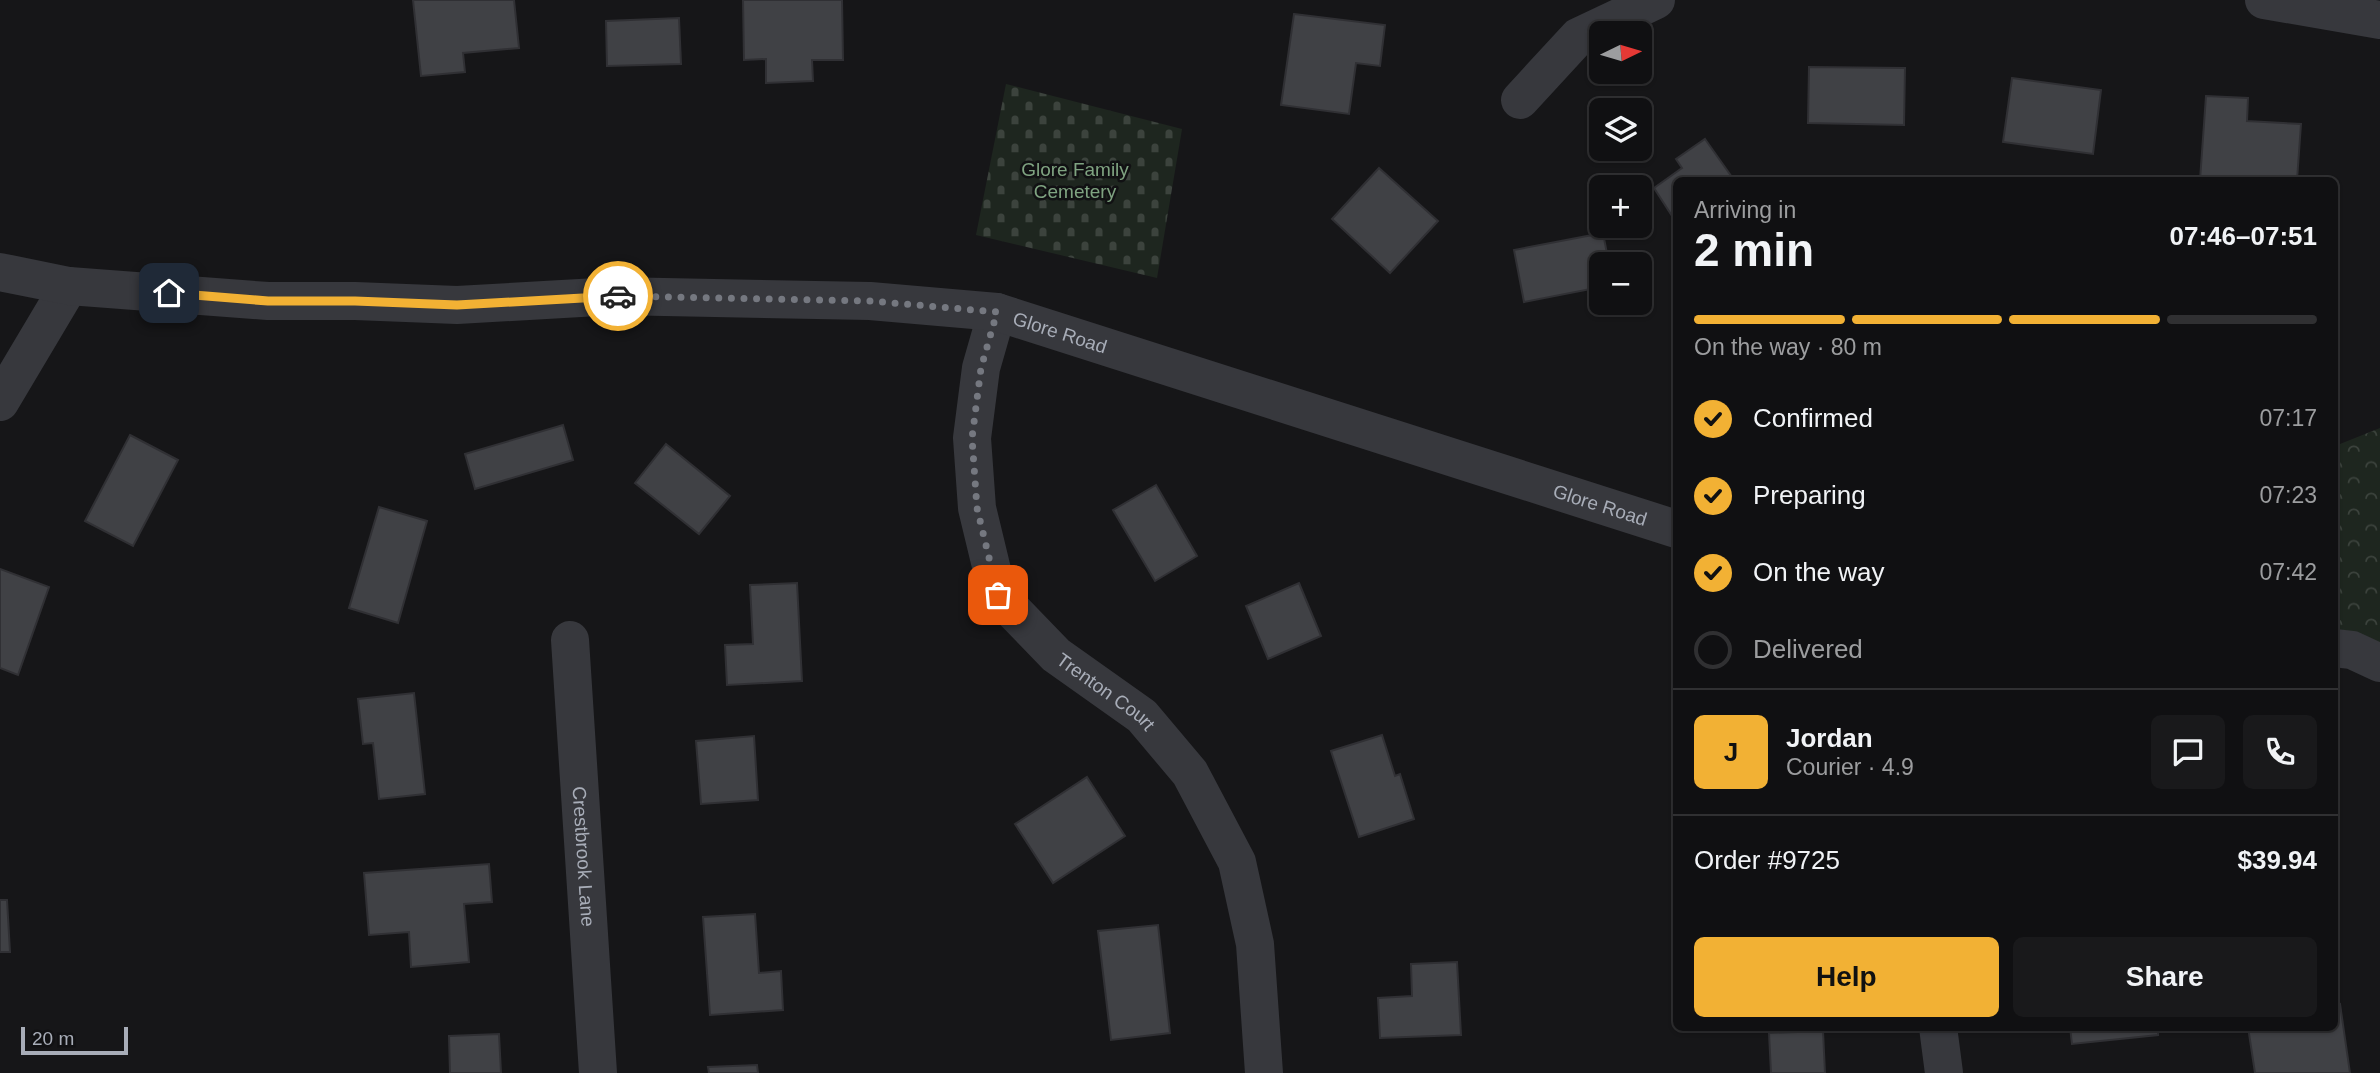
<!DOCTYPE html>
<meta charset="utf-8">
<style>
:root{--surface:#101012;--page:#19191b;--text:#f1f3f6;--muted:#9c9d9f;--line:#303032;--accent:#f2b134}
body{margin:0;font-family:Helvetica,sans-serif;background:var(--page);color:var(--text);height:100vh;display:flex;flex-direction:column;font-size:26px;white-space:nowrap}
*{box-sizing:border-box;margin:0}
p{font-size:23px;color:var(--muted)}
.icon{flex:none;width:38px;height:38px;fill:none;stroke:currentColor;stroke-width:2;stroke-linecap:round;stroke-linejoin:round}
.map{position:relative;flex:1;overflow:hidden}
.panel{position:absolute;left:1673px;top:177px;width:665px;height:854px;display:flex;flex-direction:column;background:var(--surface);border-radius:10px;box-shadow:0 2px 5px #0004,0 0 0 2px var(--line)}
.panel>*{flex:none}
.needle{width:46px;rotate:85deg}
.buttons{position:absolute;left:1589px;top:21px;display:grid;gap:14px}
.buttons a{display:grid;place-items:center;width:63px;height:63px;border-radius:10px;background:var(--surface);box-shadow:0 2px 5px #0004,0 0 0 2px var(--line);font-size:35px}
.scale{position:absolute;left:21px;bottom:18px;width:107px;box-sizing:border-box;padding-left:7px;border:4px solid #a8adb8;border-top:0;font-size:19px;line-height:24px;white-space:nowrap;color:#a8adb8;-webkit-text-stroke:5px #111113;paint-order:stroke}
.pin{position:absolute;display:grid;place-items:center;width:60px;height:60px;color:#fff;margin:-30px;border-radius:14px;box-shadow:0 4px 10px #0006}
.courier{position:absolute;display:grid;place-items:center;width:70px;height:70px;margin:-35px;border:5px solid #f2b134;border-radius:50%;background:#fff;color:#222;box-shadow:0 2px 9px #0007}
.overview em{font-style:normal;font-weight:700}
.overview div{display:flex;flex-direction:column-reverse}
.overview{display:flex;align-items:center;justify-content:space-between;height:119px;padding:0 21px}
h1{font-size:46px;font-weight:700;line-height:52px}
.bar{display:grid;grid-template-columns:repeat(4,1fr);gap:10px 7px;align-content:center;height:84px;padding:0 21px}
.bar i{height:9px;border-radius:5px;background:var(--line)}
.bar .current{background:var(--accent)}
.bar p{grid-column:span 4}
.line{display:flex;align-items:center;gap:18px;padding:0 21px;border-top:2px solid var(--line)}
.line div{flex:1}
.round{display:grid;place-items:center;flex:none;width:74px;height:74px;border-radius:10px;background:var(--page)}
ol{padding:0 21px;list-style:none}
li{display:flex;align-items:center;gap:21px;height:77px}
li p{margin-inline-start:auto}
li .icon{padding:7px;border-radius:50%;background:var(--accent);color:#111;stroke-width:4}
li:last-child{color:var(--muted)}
li i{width:38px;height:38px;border:4px solid var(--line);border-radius:50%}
.button{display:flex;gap:14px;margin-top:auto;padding:14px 21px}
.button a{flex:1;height:80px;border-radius:10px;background:var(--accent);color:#111;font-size:28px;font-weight:700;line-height:80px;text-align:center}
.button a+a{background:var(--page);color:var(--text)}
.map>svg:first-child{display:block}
.forest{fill:url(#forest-crowns)}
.cemetery{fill:url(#cemetery-stones)}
.building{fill:#404145;stroke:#303034;stroke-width:2}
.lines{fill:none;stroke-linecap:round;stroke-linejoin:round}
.minor{stroke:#37383d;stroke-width:38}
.tertiary{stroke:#37383d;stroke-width:38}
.done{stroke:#757880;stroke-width:7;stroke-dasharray:0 12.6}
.route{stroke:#f2b134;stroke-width:9}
.labels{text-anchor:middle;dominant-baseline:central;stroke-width:5;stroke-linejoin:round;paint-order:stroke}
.park-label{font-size:19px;fill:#7fa381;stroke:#111113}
.street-label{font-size:19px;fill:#a8adb8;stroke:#111113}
</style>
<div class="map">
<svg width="2380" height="1073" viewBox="0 0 2380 1073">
<defs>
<pattern id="forest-crowns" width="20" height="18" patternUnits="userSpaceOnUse" patternTransform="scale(1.75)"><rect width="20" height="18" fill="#1e261f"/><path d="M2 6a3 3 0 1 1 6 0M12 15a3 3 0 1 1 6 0" fill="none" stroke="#3c433d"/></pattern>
<pattern id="cemetery-stones" width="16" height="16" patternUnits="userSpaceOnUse" patternTransform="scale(1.75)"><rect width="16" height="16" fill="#1e261f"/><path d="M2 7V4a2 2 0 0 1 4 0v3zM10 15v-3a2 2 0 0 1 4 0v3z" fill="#3c433d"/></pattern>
</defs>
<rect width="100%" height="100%" fill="#161618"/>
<path class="forest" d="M2380,428V646L2335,636V446Z"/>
<path class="cemetery" d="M1006,84L1182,129L1157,278L976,235Z"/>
<g class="building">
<path d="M413,0H514L519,48L463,53L465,72L421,76Z"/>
<path d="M743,0H842L843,60H812L813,81L766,83V59L744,60Z"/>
<path d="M1294,14L1385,25L1380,66L1356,63L1349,114L1281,105Z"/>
<path d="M679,18L681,64L607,66L606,21Z"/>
<path d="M1809,67L1905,68L1904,125L1808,123Z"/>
<path d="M2012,78L2101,90L2093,154L2003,142Z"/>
<path d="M2206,96L2248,98L2247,121L2301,124L2297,180H2200Z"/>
<path d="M1705,139L1734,180H1676V222L1654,188L1682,168L1676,159Z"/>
<path d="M1379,168L1438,221L1390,273L1332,219Z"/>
<path d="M1603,233L1609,264H1601V287L1524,302L1514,250Z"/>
<path d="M563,425L573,460L475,489L465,454Z"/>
<path d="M130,435L178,460L133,546L85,521Z"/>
<path d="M666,444L730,496L699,534L635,483Z"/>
<path d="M1156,485L1197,556L1155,581L1113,510Z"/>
<path d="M379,507L427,521L398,623L349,608Z"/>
<path d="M0,569L49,587L18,675L0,668Z"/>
<path d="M797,583L802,681L727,685L725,645L753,644L750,585Z"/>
<path d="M1299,583L1321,636L1268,659L1246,606Z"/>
<path d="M414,693L425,794L379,799L373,743L363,744L358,699Z"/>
<path d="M1382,735L1395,776L1400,774L1414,819L1359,837L1331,751Z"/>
<path d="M754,736L758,800L701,804L696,741Z"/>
<path d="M1087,777L1125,836L1053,883L1015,824Z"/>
<path d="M489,864L492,902L464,904L469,962L411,967L409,932L369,935L364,873Z"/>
<path d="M0,900H7L10,952H0Z"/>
<path d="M755,914L759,973L781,971L783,1010L710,1015L703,917Z"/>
<path d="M1158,925L1170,1033L1111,1040L1098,931Z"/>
<path d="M1457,962L1461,1035L1380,1038L1378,998L1412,996L1411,964Z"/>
<path d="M2340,1004L2350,1073H2255L2248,1027H2334V1005Z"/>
<path d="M2070,1027H2158V1035L2072,1044Z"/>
<path d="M1823,1031L1825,1073H1771L1769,1033Z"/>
<path d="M499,1034L501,1073H450L449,1036Z"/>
<path d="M757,1065L758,1073H709L708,1067Z"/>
</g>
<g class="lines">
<g class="minor">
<path d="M2264,0L2380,20"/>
<path d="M1520,100L1578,37L1656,0"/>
<path id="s1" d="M997,312L981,368L972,438L977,508L998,595L1056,655L1142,716L1190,773L1237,862L1255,944L1264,1073"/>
<path d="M0,402L69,286"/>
<path id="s2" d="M570,640L598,1073"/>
<path d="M1938,1027L1944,1073"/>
</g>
<g class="tertiary">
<path id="s3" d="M0,272L69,286L268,301H355L457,305L615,296L870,301L997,312L1676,529"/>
<path d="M2334,648L2352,650L2380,663"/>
</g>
</g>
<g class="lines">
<path class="done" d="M618,296L870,301L997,312L981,368L972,438L977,508L998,595"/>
<path class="route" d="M169,293L268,301H355L457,305L618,296"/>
</g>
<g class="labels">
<g class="park-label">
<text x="1075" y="169">Glore Family<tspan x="1075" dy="22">Cemetery</tspan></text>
</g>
<g class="street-label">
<text stroke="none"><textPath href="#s3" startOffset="1066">Glore Road</textPath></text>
<text stroke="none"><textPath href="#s3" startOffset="1633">Glore Road</textPath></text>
<text stroke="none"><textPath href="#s1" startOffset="434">Trenton Court</textPath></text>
<text stroke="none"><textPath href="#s2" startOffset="217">Crestbrook Lane</textPath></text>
</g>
</g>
</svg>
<div class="buttons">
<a><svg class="needle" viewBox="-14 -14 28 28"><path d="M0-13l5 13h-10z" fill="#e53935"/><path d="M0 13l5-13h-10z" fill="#9c9d9f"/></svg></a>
<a><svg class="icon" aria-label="layers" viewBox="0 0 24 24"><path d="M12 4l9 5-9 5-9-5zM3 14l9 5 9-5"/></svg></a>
<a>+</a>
<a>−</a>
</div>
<div class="scale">20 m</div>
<div class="pin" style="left:998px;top:595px;background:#ea580c"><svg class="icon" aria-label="bag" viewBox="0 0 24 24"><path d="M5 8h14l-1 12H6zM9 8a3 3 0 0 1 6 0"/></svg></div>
<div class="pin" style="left:169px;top:293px;background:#1f2937"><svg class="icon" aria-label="home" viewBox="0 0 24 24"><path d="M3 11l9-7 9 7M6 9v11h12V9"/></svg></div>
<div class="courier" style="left:618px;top:296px"><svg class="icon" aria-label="car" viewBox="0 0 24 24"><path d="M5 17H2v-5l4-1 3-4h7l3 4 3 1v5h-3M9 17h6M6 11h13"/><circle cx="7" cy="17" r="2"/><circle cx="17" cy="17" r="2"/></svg></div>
<section class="panel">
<div class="overview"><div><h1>2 min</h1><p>Arriving in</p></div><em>07:46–07:51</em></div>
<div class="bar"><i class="current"></i><i class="current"></i><i class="current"></i><i></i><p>On the way · 80 m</p></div>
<ol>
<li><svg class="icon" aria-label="check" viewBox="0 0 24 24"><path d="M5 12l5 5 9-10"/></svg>Confirmed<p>07:17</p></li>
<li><svg class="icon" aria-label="check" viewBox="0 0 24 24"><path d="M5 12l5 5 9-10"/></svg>Preparing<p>07:23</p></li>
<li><svg class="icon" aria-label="check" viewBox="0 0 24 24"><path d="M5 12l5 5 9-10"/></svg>On the way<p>07:42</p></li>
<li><i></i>Delivered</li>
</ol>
<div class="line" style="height:126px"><b class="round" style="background:var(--accent);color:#111">J</b><div><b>Jordan</b><p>Courier · 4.9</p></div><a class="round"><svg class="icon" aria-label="chat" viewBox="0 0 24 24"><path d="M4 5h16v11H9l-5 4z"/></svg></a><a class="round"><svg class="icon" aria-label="phone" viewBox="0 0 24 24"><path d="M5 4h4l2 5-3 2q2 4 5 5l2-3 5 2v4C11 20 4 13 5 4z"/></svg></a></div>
<div class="line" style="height:91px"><div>Order #9725</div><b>$39.94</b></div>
<div class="button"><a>Help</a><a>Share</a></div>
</section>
</div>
